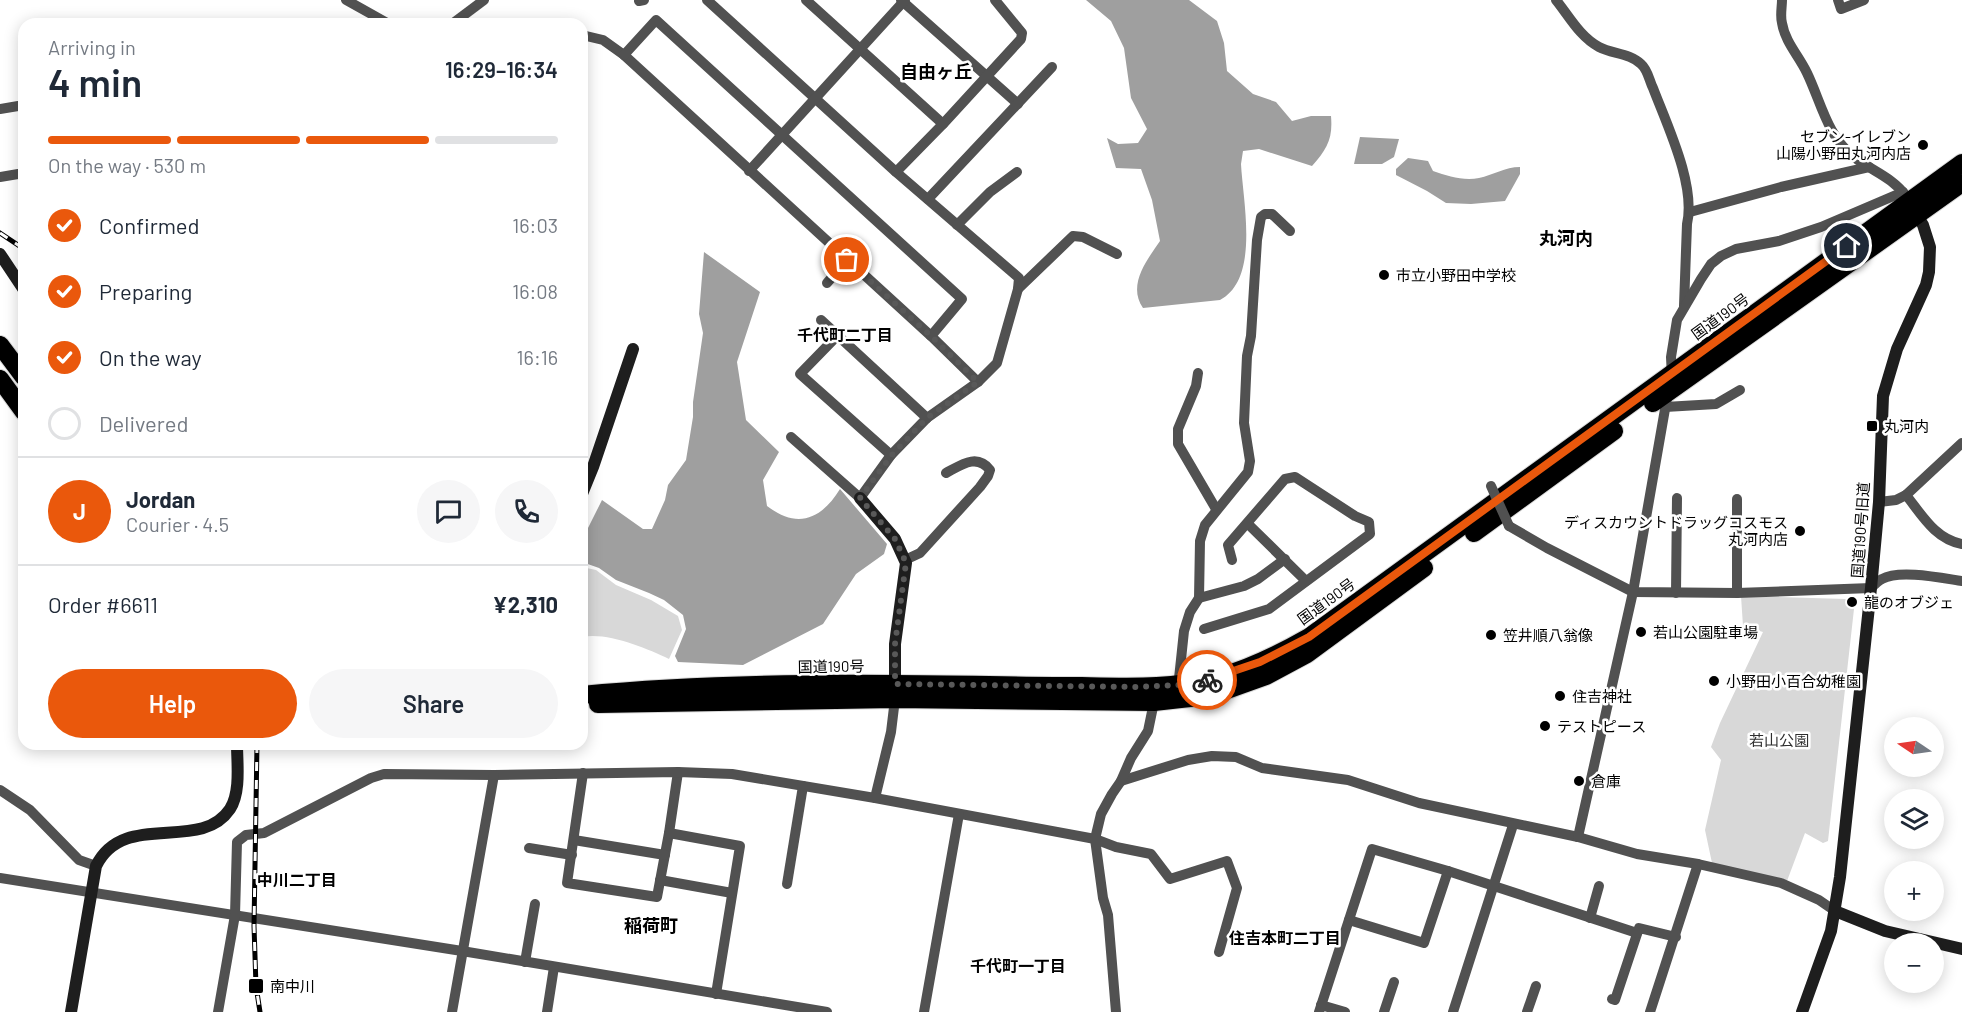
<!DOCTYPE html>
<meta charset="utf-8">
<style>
:root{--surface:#fff;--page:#f6f6f7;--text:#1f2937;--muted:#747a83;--line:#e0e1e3;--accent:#ea580c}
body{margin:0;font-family:Barlow,"Noto Sans JP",sans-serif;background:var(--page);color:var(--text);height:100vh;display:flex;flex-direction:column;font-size:22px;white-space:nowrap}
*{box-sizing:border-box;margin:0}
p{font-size:20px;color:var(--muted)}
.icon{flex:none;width:33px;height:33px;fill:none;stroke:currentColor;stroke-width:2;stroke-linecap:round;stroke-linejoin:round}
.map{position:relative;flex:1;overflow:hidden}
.side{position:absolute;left:18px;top:18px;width:570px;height:732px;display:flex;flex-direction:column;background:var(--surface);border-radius:18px;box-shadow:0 3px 15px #0003}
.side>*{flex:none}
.needle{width:39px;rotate:283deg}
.controls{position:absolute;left:1884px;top:717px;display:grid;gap:12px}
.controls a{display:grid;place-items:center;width:60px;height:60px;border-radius:50%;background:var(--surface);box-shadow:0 3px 15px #0003;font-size:30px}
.pin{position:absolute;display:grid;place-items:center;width:51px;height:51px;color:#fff;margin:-26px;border:3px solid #fff;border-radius:50%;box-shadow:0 2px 6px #0007}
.courier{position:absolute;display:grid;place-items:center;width:60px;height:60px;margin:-30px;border:4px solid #ea580c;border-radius:50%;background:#fff;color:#222;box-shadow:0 2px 8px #0007}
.head em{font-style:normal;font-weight:600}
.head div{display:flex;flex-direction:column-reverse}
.head{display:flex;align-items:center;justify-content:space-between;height:102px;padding:0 30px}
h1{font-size:39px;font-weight:600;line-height:45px}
.bar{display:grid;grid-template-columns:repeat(4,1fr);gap:9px 6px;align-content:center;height:72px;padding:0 30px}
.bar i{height:8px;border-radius:4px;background:var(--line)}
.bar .active{background:var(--accent)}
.bar p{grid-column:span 4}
.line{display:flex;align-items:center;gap:15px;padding:0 30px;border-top:2px solid var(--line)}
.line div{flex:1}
.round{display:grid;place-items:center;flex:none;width:63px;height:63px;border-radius:32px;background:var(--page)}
ol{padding:0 30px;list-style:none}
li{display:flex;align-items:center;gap:18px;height:66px}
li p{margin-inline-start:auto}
li .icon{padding:6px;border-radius:50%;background:var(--accent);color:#fff;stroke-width:4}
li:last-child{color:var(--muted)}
li i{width:33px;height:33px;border:3px solid var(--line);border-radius:50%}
.action{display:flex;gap:12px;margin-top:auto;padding:12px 30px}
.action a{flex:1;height:69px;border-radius:36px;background:var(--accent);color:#fff;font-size:24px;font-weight:600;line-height:69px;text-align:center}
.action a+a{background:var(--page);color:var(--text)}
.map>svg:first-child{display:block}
.green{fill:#d8d8d8}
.water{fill:#9f9f9f}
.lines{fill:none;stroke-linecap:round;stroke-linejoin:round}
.highway-casing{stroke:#dbdbdb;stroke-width:20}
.street{stroke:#515151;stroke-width:10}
.secondary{stroke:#1e1e1e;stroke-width:12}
.highway{stroke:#000;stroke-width:18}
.rail-casing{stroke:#000;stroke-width:5}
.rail{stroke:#fff;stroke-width:3;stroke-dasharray:9;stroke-linecap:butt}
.street-bridge{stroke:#515151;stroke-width:10}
.done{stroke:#595959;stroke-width:6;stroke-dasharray:0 10.8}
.route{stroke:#ea580c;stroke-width:8}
.poi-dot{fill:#000;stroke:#fff;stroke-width:2}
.labels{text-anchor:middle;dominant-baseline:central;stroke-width:5;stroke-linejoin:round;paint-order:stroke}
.poi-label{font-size:15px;fill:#000;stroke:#fff;text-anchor:start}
.street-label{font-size:15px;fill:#000;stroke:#fff}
.park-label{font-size:15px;fill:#2f2f2f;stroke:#fff}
.neighbourhood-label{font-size:16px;font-weight:bold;fill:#000;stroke:#fff}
.quarter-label{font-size:18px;font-weight:bold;fill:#000;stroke:#fff}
</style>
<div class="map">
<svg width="1962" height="1012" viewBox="0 0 1962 1012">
<rect width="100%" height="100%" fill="#fff"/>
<g class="green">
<path d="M582,567L596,570L616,585L651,600L678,616L682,630L669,659C646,648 608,632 582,637Z"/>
<path d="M1741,596L1846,599L1854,609L1828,841L1823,843L1805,833L1787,881L1712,863L1705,830L1721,760L1711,747L1720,723L1763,632L1743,626Z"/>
</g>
<g class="water">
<path d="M1086,0H1189L1217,21L1224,43L1227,71L1253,94L1276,102L1292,121L1311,116H1331C1333,139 1327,149 1312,166L1259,149L1243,151L1241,164C1243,202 1260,279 1220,300L1143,308C1127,285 1147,260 1160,241L1152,200L1141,169L1116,168L1107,138L1118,144L1138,143L1147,129L1131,98L1124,48L1111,21Z"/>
<path d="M1360,137L1399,139L1394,157L1382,164H1354Z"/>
<path d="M1408,158L1428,161L1433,171C1448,176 1463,181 1479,178C1493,175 1505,167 1520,167V174L1505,201L1471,204L1446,203L1427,191L1396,175V169Z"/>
<path d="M704,252L760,292L737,362L746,420L779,452L763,480L767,506C797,529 821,520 840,489L887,544L884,554L856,574L823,624L743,665L678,662L675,656L686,629L683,615L664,600L649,593L616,580L599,568L582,562V540L602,500L643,529H652L665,500L668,485L686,460L693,417V402L703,333L699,314Z"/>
</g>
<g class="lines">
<defs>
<g id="highway">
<path d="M0,345L24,377"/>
<path d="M0,379L24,412"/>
<path d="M1653,403L1962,183"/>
<path d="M1474,533L1614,431"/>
<path d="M582,695C686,685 791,683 895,684C958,684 1020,686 1082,686C1128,687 1177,689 1222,676C1253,667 1281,653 1309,637L1962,163"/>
<path d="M598,704L895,699L1154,702L1199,697L1224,691L1266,676L1307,654L1424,568"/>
</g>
</defs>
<use href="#highway" class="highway-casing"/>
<g class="street">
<path d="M346,0L389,24"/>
<path d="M707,0L896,172L1019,278L1018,289L997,363L978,382L927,418L891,455L860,498L791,437"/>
<path d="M806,0L943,124"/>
<path d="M901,0L1018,104"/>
<path d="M1556,0C1569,16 1580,37 1599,47C1612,54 1630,53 1641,64C1648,70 1649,80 1653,88C1667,125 1696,185 1687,224L1684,306"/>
<path d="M1782,0C1782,7 1780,16 1782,23C1785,42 1799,56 1807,73C1821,102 1827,136 1854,157C1872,171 1892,177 1906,196"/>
<path d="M1838,0L1841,9L1864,0"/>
<path d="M639,1L644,0"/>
<path d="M452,24L484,0"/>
<path d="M582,35L603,40L624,55L931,336L978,382"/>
<path d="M624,55L656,20L962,299L931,336"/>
<path d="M0,109L24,105"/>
<path d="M749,171L905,0"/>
<path d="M896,172L943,124L1021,39L1022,33L995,0"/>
<path d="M0,177L24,173"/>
<path d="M928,199L1052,67"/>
<path d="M1690,212L1781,187L1869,167"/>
<path d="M957,225L990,192L1017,172"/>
<path d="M827,283L847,260"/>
<path d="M1018,289L1073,236L1083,237L1117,254"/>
<path d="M821,320L927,418"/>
<path d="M837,336L800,374L891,455"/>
<path d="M1198,373L1196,386L1178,429V444L1216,509"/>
<path d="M1672,377L1671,357L1677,320L1701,279L1711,264L1721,256L1736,249L1779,241L1821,227L1903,192"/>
<path d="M1665,407L1716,404L1740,390"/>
<path d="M1906,495C1922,515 1935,539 1962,544"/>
<path d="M1737,499V593"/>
<path d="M1879,502L1896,500L1906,495L1962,443"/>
<path d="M1248,524L1306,581"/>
<path d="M1509,526L1547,548L1633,592L1737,593L1871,588C1874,585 1878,581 1882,579C1899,569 1942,578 1962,581"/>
<path d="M905,560L920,553L980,487L988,476L990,470C977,453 961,465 946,473"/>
<path d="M1676,593L1677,498"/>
<path d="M1199,598L1244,586L1258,579L1285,559"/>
<path d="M1204,629L1269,609L1370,534L1369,522L1355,516L1295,477L1285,479L1228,545L1232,560"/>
<path d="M1178,688L1184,631L1190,612L1199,598L1200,541L1205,525L1248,472L1250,461L1244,423L1247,356L1251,336L1257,240L1261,217L1265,214H1272L1290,231"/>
<path d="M583,773L567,883L657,897L669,833L678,772"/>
<path d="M1121,781L1188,760L1212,756L1236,757L1262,768L1348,780L1419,803L1578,837L1637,854L1698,864L1781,883L1819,900L1835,911"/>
<path d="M0,790L30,810L79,860L96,866"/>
<path d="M875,798L891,732L895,699"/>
<path d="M669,833L740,846L716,994"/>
<path d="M1578,837L1633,592L1668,392"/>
<path d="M574,840L665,855"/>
<path d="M529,848L572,855"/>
<path d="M0,878L462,951L827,1012"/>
<path d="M660,880L732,893"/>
<path d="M787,884L803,786"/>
<path d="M1590,918L1599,886"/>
<path d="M1349,920L1424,943L1448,871"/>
<path d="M525,962L535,904"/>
<path d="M1612,999L1615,1000L1639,928L1676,937"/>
<path d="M1321,1005L1345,1012"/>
<path d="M218,1012L235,915L237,842L246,835L264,833L371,778L384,774L494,775L678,772L732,774L875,798L1095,839L1116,847L1151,854L1170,879L1227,861L1237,888L1219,952"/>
<path d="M452,1012L494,775"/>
<path d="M547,1012L554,967"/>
<path d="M924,1012L959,814"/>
<path d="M1116,1012L1108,915L1103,898L1095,839L1101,814L1112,794L1121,781L1131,758L1148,731L1154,702"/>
<path d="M1319,1012L1372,849L1448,871L1637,933"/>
<path d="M1384,1012L1394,982"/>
<path d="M1453,1012L1513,825"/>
<path d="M1527,1012L1536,986"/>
<path d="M1650,1012L1698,864"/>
</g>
<g class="secondary">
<path d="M0,254L24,290"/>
<path d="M582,494L593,467L633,349"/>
<path d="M860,498L895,539L906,563L895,644V692"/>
<path d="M1835,911L1885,931L1962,949"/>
<path d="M71,1012L96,866C124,809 200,854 230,809C241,792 237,763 237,744"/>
<path d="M1802,1012L1831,931L1840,877L1871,588L1879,502L1883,396L1897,349L1926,285L1929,272L1930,247L1923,225L1914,210"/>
</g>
<use href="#highway" class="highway"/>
<defs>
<g id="rail">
<path d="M0,233L24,249"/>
<path d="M257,744L254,926L256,986L260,1012"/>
</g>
</defs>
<use href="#rail" class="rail-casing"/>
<use href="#rail" class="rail"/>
<path class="street-bridge" d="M1491,486L1509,526"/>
</g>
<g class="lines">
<path class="done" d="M847,260L931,336L978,382L927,418L891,456L860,498L895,539L906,563L895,644V684L1136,687L1178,685L1207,680"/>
<path class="route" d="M1207,680L1260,662L1309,637L1847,246"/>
</g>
<g class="poi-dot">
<circle cx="1923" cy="145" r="6"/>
<circle cx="1384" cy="275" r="6"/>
<rect x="1866" y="420" width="12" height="12" rx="3"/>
<circle cx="1800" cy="531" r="6"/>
<circle cx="1852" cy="602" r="6"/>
<circle cx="1641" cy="632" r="6"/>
<circle cx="1491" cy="635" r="6"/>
<circle cx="1714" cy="681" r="6"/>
<circle cx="1560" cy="696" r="6"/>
<circle cx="1545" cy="726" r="6"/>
<circle cx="1579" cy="781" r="6"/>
<rect x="248" y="978" width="16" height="16" rx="3"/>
</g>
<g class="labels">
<g class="poi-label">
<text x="1911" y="136" text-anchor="end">セブン-イレブン<tspan x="1911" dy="17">山陽小野田丸河内店</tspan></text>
<text x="1396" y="275">市立小野田中学校</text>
<text x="1884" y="426">丸河内</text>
<text x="1788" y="522" text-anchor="end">ディスカウントドラッグコスモス<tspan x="1788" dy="17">丸河内店</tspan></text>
<text x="1864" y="602">龍のオブジェ</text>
<text x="1653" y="632">若山公園駐車場</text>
<text x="1503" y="635">笠井順八翁像</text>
<text x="1726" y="681">小野田小百合幼稚園</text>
<text x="1572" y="696">住吉神社</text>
<text x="1557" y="726">テストピース</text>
<text x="1591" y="781">倉庫</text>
<text x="270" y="986">南中川</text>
</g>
<g class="street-label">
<text transform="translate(1720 316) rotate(-36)">国道190号</text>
<text transform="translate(1860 530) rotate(-86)">国道190号旧道</text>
<text transform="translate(1326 601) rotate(-36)">国道190号</text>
<text transform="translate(831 666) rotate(-1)">国道190号</text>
</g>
<g class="park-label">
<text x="1779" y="740">若山公園</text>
</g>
<g class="neighbourhood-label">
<text x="845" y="334">千代町二丁目</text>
<text x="297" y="879">中川二丁目</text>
<text x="1285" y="937">住吉本町二丁目</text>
<text x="1018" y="965">千代町一丁目</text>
</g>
<g class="quarter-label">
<text x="936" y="71">自由ヶ丘</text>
<text x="1566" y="238">丸河内</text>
<text x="651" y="925">稲荷町</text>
</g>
</g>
</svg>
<div class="controls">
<a><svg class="needle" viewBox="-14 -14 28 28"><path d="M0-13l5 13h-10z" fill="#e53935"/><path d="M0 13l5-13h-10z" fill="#747a83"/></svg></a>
<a><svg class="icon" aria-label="layers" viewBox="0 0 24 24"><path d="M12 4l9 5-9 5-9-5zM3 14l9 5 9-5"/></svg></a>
<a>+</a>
<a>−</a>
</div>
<div class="pin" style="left:847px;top:260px;background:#ea580c"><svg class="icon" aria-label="bag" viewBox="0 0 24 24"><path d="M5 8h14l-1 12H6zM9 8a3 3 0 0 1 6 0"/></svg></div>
<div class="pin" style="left:1847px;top:246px;background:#1f2937"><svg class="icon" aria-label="home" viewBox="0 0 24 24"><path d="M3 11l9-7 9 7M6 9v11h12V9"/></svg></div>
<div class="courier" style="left:1207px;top:680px"><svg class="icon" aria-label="bike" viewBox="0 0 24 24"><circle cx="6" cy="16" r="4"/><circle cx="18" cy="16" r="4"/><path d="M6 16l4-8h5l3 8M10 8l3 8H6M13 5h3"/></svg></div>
<section class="side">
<div class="head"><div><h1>4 min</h1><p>Arriving in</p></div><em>16:29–16:34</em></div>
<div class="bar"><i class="active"></i><i class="active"></i><i class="active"></i><i></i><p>On the way · 530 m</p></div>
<ol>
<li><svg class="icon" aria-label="check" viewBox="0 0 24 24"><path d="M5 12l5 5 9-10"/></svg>Confirmed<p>16:03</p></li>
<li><svg class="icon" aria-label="check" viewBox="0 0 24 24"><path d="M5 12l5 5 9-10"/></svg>Preparing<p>16:08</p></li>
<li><svg class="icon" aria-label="check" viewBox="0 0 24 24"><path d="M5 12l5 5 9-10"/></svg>On the way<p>16:16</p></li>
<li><i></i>Delivered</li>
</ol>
<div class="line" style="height:108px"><b class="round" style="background:var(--accent);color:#fff">J</b><div><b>Jordan</b><p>Courier · 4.5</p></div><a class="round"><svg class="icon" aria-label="chat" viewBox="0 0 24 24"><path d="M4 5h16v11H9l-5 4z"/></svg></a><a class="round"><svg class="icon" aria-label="phone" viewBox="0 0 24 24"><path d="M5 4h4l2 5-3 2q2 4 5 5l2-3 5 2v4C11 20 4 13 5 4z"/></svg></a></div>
<div class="line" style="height:78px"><div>Order #6611</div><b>¥2,310</b></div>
<div class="action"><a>Help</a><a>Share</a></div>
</section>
</div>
